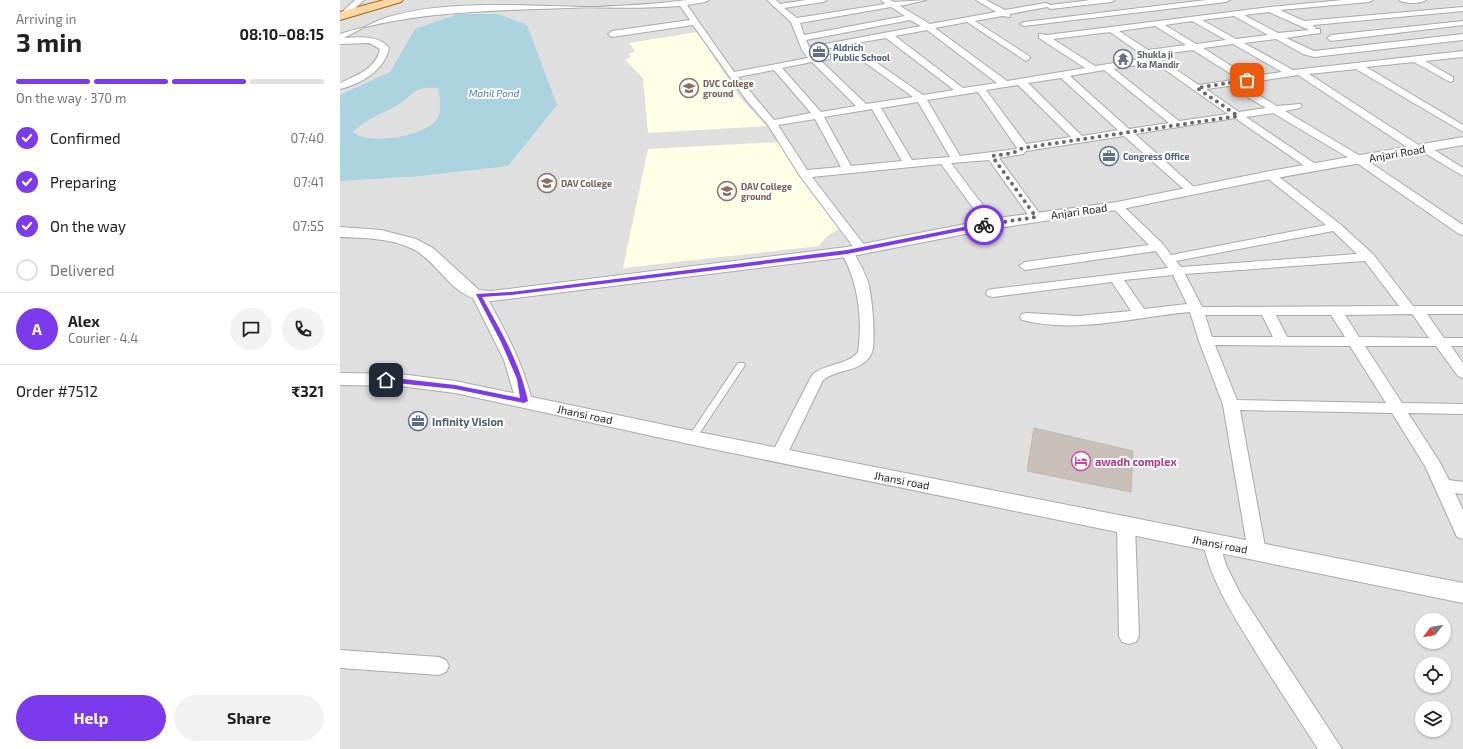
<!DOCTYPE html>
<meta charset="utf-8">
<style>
:root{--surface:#fff;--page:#f2f2f2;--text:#202124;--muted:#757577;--line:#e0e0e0;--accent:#7c3aed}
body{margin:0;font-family:"Exo 2",sans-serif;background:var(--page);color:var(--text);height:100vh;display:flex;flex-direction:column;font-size:15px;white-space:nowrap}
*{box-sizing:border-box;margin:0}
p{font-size:13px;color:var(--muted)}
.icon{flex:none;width:22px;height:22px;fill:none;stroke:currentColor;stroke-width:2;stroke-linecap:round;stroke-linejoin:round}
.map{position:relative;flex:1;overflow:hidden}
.drawer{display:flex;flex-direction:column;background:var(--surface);width:340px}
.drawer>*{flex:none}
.needle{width:26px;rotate:239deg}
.fabs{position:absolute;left:1075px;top:613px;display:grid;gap:8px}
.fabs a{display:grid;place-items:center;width:36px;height:36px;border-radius:50%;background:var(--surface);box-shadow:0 1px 3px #0004;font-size:20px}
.pin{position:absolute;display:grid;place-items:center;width:34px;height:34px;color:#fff;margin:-17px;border-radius:8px;box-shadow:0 2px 6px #0006}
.courier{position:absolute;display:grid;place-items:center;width:40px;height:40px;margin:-20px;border:3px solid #7c3aed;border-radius:50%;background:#fff;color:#222;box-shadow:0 1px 5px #0007}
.summary em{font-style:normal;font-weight:700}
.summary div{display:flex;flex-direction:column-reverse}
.summary{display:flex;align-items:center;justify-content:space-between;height:68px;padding:0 16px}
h1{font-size:26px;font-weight:700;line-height:30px}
.bar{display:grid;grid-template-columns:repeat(4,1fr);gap:6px 4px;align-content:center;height:48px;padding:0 16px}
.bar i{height:5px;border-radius:3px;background:var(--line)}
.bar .current{background:var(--accent)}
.bar p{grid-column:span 4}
.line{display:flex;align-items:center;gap:10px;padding:0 16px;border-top:1px solid var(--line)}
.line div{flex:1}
.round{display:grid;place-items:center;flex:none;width:42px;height:42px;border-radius:21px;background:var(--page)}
ol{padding:0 16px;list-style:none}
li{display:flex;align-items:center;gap:12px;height:44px}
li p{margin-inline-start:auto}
li .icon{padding:4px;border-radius:50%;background:var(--accent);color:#fff;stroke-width:4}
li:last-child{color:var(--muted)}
li i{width:22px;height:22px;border:2px solid var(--line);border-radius:50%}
.button{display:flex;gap:8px;margin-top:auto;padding:8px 16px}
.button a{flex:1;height:46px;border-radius:24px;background:var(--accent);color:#fff;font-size:16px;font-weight:700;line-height:46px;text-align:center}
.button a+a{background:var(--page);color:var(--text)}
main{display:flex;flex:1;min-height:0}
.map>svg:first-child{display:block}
.residential{fill:#e0dfdf;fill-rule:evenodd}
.education{fill:#ffffe5}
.water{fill:#aad3df;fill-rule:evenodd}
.building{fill:#c7bfb8;stroke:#c4b6ab}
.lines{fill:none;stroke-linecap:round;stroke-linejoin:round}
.service-casing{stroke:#a9a9a9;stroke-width:2}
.minor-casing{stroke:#a9a9a9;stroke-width:2}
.tertiary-casing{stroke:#a9a9a9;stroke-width:2}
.primary-casing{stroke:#a06b00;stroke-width:2}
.service{fill:#fff;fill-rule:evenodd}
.minor{fill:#fff;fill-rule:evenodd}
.tertiary{fill:#fff;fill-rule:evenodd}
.primary{fill:#fcd6a4;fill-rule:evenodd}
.route{fill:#7c3aed}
.done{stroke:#6b6a68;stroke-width:4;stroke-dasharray:0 7.2}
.labels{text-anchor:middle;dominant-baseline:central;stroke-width:4;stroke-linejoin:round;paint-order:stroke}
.far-service-label{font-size:9px;font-weight:bold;fill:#4e5e75;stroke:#fff;text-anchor:start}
.far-worship-label{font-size:9px;font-weight:bold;fill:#5b616d;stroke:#fff;text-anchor:start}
.far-education-label{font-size:9px;font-weight:bold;fill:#785e54;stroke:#fff;text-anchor:start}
.far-water-label{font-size:10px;font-style:italic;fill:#4a7aab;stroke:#fff}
.street-label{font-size:11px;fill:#222;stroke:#fff}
.service-label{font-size:11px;font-weight:bold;fill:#4e5e75;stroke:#fff;text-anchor:start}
.hotel-label{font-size:11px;font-weight:bold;fill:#b23c85;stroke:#fff;text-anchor:start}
</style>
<main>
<section class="drawer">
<div class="summary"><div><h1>3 min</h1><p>Arriving in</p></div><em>08:10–08:15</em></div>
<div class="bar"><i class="current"></i><i class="current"></i><i class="current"></i><i></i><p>On the way · 370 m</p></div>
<ol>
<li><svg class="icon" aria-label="check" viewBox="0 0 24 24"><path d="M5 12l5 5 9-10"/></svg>Confirmed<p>07:40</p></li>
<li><svg class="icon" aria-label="check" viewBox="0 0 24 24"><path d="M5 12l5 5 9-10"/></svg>Preparing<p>07:41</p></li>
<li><svg class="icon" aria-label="check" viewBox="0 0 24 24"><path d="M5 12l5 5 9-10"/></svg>On the way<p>07:55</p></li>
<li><i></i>Delivered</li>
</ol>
<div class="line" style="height:72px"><b class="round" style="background:var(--accent);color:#fff">A</b><div><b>Alex</b><p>Courier · 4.4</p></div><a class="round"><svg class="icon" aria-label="chat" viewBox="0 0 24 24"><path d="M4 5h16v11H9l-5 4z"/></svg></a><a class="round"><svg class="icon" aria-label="phone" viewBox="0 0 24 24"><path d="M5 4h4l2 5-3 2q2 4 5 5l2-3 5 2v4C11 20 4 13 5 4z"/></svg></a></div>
<div class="line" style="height:52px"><div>Order #7512</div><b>₹321</b></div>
<div class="button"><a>Help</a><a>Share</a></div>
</section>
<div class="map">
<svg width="1123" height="749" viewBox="0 0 1123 749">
<rect width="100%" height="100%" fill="#f2efe9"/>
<path class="residential" d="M0,0H1123V749H0ZM1082,620H1104V642H1082ZM1082,664H1104V686H1082ZM1082,708H1104V730H1082Z"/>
<g class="education">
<path d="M357,32L401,99L427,126L308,133L303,78L285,60L291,57L289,54L295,51L289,43Z"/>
<path d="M440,142L499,229L486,237L479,246L283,268L308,149Z"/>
</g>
<path class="water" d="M118,14H158L187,25L217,105L168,166L81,176L0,181V95L50,72L75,29ZM98,88C100,97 102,110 97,119C87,136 28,146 13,132C27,118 40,115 56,106C74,95 73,86 98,88Z"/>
<path class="building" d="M694,428L793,451L791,492L687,471Z"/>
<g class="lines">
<defs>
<path id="service" d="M398,363H404L405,365L355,440H349L348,438L349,436Z"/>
<g id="minor">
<path d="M15,0H24L5,18H0V14Z"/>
<path d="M347,0H369L365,2L347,5L394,72L468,58L462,50L451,22L427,0H436L440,4L466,0H487L483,2L444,8L457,18L545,4L541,0H550L554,2L586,0L560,6L590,24L656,12L636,0H646L665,10L706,3L710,5L751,0H775L771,2L711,9L707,7L670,14V17L662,16L635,21L689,56L690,58L686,61L627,22L595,28L667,81L745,68L699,38V34L707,35L930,7L1003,0H1033L1029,2L940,10L964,21L1123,7V11L973,25L976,29H980V33L946,38L974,51L1123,34V40L974,57L963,54L936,39L904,43L953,70L1123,51V57L1085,61L1113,77V81L1110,82L1074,62L1026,67L1123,125V132L1016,69L969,74L1080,146H1088L1123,168V176L1081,151H1073L958,75L900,84L937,106L960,104L962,106L960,108L945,111L1022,157L1123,225V235L1119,234L1014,161L933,113L906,117L977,165L978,167L977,169H969L895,118L795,134L856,189L858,191L856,193H848L784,136L686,151L683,154L659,158L702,217L696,221L692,220L649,160L611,163L657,224L651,228L647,227L601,164L472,177L528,250L522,254L518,253L460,176L428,125L407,101L353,25L272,37L268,34L272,31L350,20L340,6C284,10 228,6 172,5C130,5 86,5 45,18C31,23 17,31 4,38C19,37 39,35 49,48C45,70 21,84 0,89V83C17,75 36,69 40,49L29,43L0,44V34C106,0 232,15 347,0ZM551,7L565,16L464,35L460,23ZM929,12L969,30L938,33L904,15ZM894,16L928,35L896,39L862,20ZM570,20L581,26L469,47L466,40ZM852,21L886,40L856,44L825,25ZM815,26L846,45L808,50L779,31ZM587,30L657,83L623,88L555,36ZM770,32L807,58L755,66L713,39ZM546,38L614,90L583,95L510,44ZM893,44L942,72L909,77L863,48ZM502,46L573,97L526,104L481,61L490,59V55L476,56L472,51ZM853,50L899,79L859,85L814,55ZM472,62L516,106L481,112L442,68ZM814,62L888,114L839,121L774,69ZM434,70L471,113L434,120L398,77ZM764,70L829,123L789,129L730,76ZM721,78L778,130L742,136L688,83ZM678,85L731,137L686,144L646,90ZM889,86L926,108L899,112L866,89ZM638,92L677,148L676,149L620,156L587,100ZM578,102L610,157L572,160L541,108ZM532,109L562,161L511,166L484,117ZM475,119L501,167L467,170L438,125Z"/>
<path d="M866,0H890L886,2L684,26L680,24L684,22Z"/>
<path d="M1059,0H1086C1081,4 1064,4 1059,0Z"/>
<path d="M1123,21V25L991,41L987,38L991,35Z"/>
<path d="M930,172L934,173L1000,224L1033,254L1073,306H1123V314H1087L1104,338H1123V346H1111L1123,363V378L1118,376L1096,346H1025L1062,403L1123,404V414L1068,413L1099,461L1109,480L1123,482V494L1115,493L1123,510V539L1117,537L1085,466L1052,413L900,410L926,552L924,557L917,559L910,557L908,552L883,405L859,341L850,312C795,317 737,334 682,320L680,317L682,314L687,313L738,316L791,311L772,282L653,297L648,296L646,293L648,290L653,289L828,268L816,251L685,270L679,266L685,262L809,245L773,208L771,206L777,202L781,204L823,244L831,255L986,225L926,177L924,175ZM993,231L1017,254L841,267L836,261ZM1025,261L1059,306L862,307L845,274ZM833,275L847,304L804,309L784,280ZM1071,314L1073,315L1089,338L1019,337L1005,315ZM865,315H922L933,337H872ZM936,315H991L1005,337H947ZM875,345L1010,346L1046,403L897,400Z"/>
<path d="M507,248L511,249C518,259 524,271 528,282C532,295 536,340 532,352C531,356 527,360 525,362C513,372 495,370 483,380L445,459L439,461L433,459L431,455L472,375C485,363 507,366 518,352C523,318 518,281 501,252Z"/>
<path d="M139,292L144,293L146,296C165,330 183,363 192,401L189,405L184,406L179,405L176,401L164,360L132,296L134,293Z"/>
<path d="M786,519L792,521L795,526L799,636L796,642L789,644L782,642L779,636L777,526L780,521Z"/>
<path d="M872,536L878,538L886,565L900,593L1002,749H978C955,713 931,678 909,641C890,610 871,579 863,543L866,538Z"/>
<path d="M0,650L99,657L106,660L109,666L106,672L99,675L0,668Z"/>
</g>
<g id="tertiary">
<path d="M1123,137V145L925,180L777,210L651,229L507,257L151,301C113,301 104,268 75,250C52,238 25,238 0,237V227L41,230L76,239L93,248L139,290L151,291L507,247L651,219L777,202L925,172Z"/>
<path d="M0,373L60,374L115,381L363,433L1123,583V603L363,447L115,393L60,386L0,385Z"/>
</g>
<path id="primary" d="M44,0H63L61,2L0,20V12Z"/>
</defs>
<use href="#service" class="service-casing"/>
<use href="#minor" class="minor-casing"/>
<use href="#tertiary" class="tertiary-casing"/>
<use href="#primary" class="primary-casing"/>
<use href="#service" class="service"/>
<use href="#minor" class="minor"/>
<use href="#tertiary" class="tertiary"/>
<use href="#primary" class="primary"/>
</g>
<path class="route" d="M644,223L646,226L507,254L171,295L142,297C161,331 180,363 188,401L184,403L115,389L46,382L42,380L46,377L115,385L180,398L177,379L161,342L136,294L171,292L507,250Z"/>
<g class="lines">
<path class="done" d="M644,225L696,217L652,156L673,153L683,148L898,116L857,88L907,80"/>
</g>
<defs>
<symbol id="office-ring" viewBox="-11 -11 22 22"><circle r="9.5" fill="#fff" stroke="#5c6f8a" stroke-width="1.5"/><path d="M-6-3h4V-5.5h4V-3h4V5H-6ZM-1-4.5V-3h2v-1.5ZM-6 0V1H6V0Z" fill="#5c6f8a"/></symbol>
<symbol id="temple-ring" viewBox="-11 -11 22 22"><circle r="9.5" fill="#fff" stroke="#6b7280" stroke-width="1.5"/><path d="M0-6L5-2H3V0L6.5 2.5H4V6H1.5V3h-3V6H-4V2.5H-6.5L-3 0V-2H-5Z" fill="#6b7280"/></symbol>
<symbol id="university-ring" viewBox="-11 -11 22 22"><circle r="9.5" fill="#fff" stroke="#8d6e63" stroke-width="1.5"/><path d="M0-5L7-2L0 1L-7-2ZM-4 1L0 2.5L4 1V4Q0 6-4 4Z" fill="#8d6e63"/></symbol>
<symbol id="hotel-ring" viewBox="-11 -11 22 22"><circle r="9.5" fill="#fff" stroke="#d1479c" stroke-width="1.5"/><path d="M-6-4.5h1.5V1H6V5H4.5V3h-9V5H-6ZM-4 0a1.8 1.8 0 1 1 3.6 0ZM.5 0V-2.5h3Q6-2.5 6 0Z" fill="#d1479c"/></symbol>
</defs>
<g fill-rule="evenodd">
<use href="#office-ring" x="468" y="41" width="22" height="22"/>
<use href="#temple-ring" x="772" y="48" width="22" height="22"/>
<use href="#university-ring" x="338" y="77" width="22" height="22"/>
<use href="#office-ring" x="758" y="145" width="22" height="22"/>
<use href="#university-ring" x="196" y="172" width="22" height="22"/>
<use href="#university-ring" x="376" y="180" width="22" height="22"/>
<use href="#office-ring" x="67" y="410" width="22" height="22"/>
<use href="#hotel-ring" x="730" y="450" width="22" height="22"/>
</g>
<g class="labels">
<g class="far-service-label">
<text x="493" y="47">Aldrich<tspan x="493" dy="10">Public School</tspan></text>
<text x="783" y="156">Congress Office</text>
</g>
<g class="far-worship-label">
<text x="797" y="54">Shukla ji<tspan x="797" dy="10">ka Mandir</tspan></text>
</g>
<g class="far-education-label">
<text x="363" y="83">DVC College<tspan x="363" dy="10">ground</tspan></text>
<text x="221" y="183">DAV College</text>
<text x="401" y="186">DAV College<tspan x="401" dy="10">ground</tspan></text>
</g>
<g class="far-water-label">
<text x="154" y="93">Mahil Pond</text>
</g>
<g class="street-label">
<text transform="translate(1057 153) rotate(-10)">Anjari Road</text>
<text transform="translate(739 211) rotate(-8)">Anjari Road</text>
<text transform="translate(245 414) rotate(12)">Jhansi road</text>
<text transform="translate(562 480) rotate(11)">Jhansi road</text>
<text transform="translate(880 544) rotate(11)">Jhansi road</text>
</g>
<g class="service-label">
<text x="92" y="421">Infinity Vision</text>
</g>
<g class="hotel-label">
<text x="755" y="461">awadh complex</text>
</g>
</g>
</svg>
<div class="fabs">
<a><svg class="needle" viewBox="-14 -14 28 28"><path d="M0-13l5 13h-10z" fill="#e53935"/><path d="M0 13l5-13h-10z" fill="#757577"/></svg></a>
<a><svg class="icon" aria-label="locate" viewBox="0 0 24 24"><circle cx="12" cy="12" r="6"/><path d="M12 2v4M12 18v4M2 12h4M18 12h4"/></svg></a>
<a><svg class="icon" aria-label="layers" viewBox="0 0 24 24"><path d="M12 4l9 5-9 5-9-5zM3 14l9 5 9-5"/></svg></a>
</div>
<div class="pin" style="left:907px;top:80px;background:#ea580c"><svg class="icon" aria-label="bag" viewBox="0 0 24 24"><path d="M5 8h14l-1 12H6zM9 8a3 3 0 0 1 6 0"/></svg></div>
<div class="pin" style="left:46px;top:380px;background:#1f2937"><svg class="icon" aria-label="home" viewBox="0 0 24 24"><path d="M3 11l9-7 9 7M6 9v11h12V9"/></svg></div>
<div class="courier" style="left:644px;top:225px"><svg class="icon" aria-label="bike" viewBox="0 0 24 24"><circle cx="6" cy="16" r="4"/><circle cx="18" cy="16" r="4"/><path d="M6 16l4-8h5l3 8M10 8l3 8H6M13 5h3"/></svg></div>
</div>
</main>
